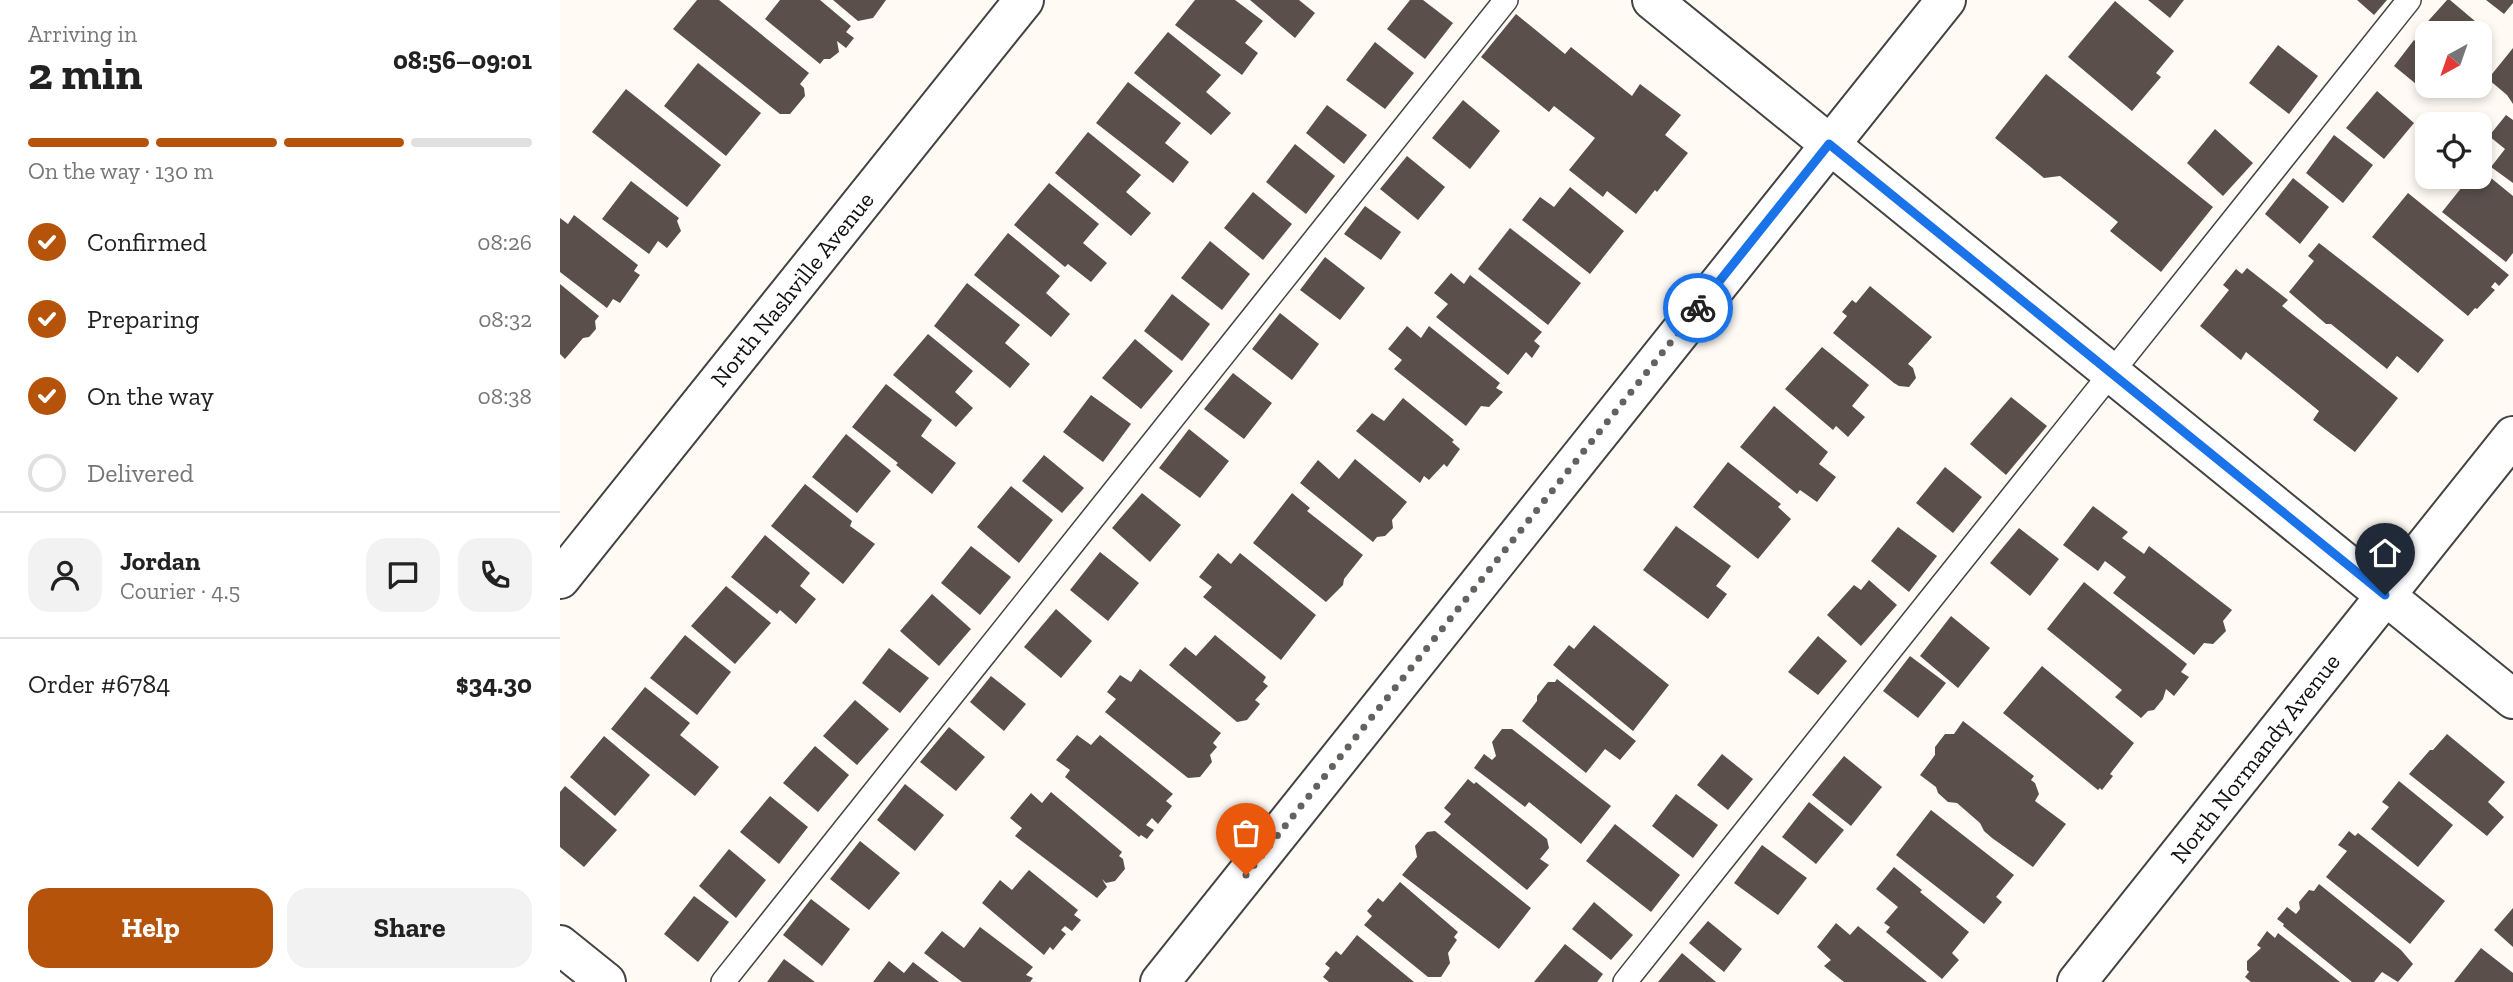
<!DOCTYPE html>
<meta charset="utf-8">
<style>
:root{--surface:#fff;--page:#f2f2f2;--text:#222;--muted:#767676;--line:#e0e0e0;--accent:#b45309}
body{margin:0;font-family:"Zilla Slab",serif;background:var(--page);color:var(--text);height:100vh;display:flex;flex-direction:column;font-size:26px;white-space:nowrap}
*{box-sizing:border-box;margin:0}
p{font-size:23px;color:var(--muted)}
.icon{flex:none;width:38px;height:38px;fill:none;stroke:currentColor;stroke-width:2;stroke-linecap:round;stroke-linejoin:round}
.map{position:relative;flex:1;overflow:hidden}
.drawer{display:flex;flex-direction:column;background:var(--surface);width:560px}
.drawer>*{flex:none}
.needle{width:46px;rotate:220deg}
.buttons{position:absolute;left:1855px;top:21px;display:grid;gap:14px}
.buttons a{display:grid;place-items:center;width:77px;height:77px;border-radius:14px;background:var(--surface);box-shadow:0 4px 10px #0003;font-size:35px}
.pin{position:absolute;display:grid;place-items:center;width:60px;height:60px;color:#fff;margin:-72px -30px;border-radius:50% 50% 50% 0;rotate:-45deg;box-shadow:0 0 7px #0007}
.pin .icon{rotate:45deg}
.courier{position:absolute;display:grid;place-items:center;width:70px;height:70px;margin:-35px;border:5px solid #1a73e8;border-radius:50%;background:#fff;color:#222;box-shadow:0 2px 9px #0007}
.head em{font-style:normal;font-weight:700}
.head div{display:flex;flex-direction:column-reverse}
.head{display:flex;align-items:center;justify-content:space-between;height:119px;padding:0 28px}
h1{font-size:46px;font-weight:700;line-height:52px}
.bar{display:grid;grid-template-columns:repeat(4,1fr);gap:10px 7px;align-content:center;height:84px;padding:0 28px}
.bar i{height:9px;border-radius:5px;background:var(--line)}
.bar .selected{background:var(--accent)}
.bar p{grid-column:span 4}
.line{display:flex;align-items:center;gap:18px;padding:0 28px;border-top:2px solid var(--line)}
.line div{flex:1}
.round{display:grid;place-items:center;flex:none;width:74px;height:74px;border-radius:21px;background:var(--page)}
ol{padding:0 28px;list-style:none}
li{display:flex;align-items:center;gap:21px;height:77px}
li p{margin-inline-start:auto}
li .icon{padding:7px;border-radius:50%;background:var(--accent);color:#fff;stroke-width:4}
li:last-child{color:var(--muted)}
li i{width:38px;height:38px;border:4px solid var(--line);border-radius:50%}
.button{display:flex;gap:14px;margin-top:auto;padding:14px 28px}
.button a{flex:1;height:80px;border-radius:21px;background:var(--accent);color:#fff;font-size:28px;font-weight:700;line-height:80px;text-align:center}
.button a+a{background:var(--page);color:var(--text)}
main{display:flex;flex:1;min-height:0}
.map>svg:first-child{display:block}
.building{fill:#5a4f4b}
.lines{fill:none;stroke-linecap:round;stroke-linejoin:round}
.service-casing{stroke:#434343;stroke-width:26}
.minor-casing{stroke:#434343;stroke-width:42}
.service{stroke:#fff;stroke-width:23}
.minor{stroke:#fff;stroke-width:38}
.done{stroke:#646260;stroke-width:7;stroke-dasharray:0 12.6}
.route{stroke:#1a73e8;stroke-width:9}
.labels{text-anchor:middle;dominant-baseline:central;stroke-width:7;stroke-linejoin:round;paint-order:stroke}
.street-label{font-size:24px;fill:#101010;stroke:#fff}
</style>
<main>
<section class="drawer">
<div class="head"><div><h1>2 min</h1><p>Arriving in</p></div><em>08:56–09:01</em></div>
<div class="bar"><i class="selected"></i><i class="selected"></i><i class="selected"></i><i></i><p>On the way · 130 m</p></div>
<ol>
<li><svg class="icon" aria-label="check" viewBox="0 0 24 24"><path d="M5 12l5 5 9-10"/></svg>Confirmed<p>08:26</p></li>
<li><svg class="icon" aria-label="check" viewBox="0 0 24 24"><path d="M5 12l5 5 9-10"/></svg>Preparing<p>08:32</p></li>
<li><svg class="icon" aria-label="check" viewBox="0 0 24 24"><path d="M5 12l5 5 9-10"/></svg>On the way<p>08:38</p></li>
<li><i></i>Delivered</li>
</ol>
<div class="line" style="height:126px"><a class="round"><svg class="icon" aria-label="person" viewBox="0 0 24 24"><circle cx="12" cy="8" r="4"/><path d="M4 21q1-7 8-7t8 7"/></svg></a><div><b>Jordan</b><p>Courier · 4.5</p></div><a class="round"><svg class="icon" aria-label="chat" viewBox="0 0 24 24"><path d="M4 5h16v11H9l-5 4z"/></svg></a><a class="round"><svg class="icon" aria-label="phone" viewBox="0 0 24 24"><path d="M5 4h4l2 5-3 2q2 4 5 5l2-3 5 2v4C11 20 4 13 5 4z"/></svg></a></div>
<div class="line" style="height:91px"><div>Order #6784</div><b>$34.30</b></div>
<div class="button"><a>Help</a><a>Share</a></div>
</section>
<div class="map">
<svg width="1953" height="982" viewBox="0 0 1953 982">
<rect width="100%" height="100%" fill="#fffbf4"/>
<g class="building">
<path d="M137,0H159L249,73L240,84L244,88L245,96L230,114H220L113,29Z"/>
<path d="M220,0H260L291,26L286,32L294,38L286,48L277,41L279,52L270,59H264L260,64L205,19Z"/>
<path d="M273,0H326L313,18L298,21Z"/>
<path d="M635,0H675L703,21L685,43L698,53L682,75L615,25Z"/>
<path d="M690,0H739L755,13L735,38Z"/>
<path d="M850,0H863L893,23L865,59L827,29Z"/>
<path d="M1588,0H1624L1610,18Z"/>
<path d="M1797,0H1827L1814,15Z"/>
<path d="M1887,0H1890L1922,27L1916,33H1866L1861,29Z"/>
<path d="M1926,0H1953V3L1944,14Z"/>
<path d="M1555,1L1614,51L1596,73L1601,77L1572,111L1508,57Z"/>
<path d="M956,14L1005,54L1011,47L1072,96L1080,84L1121,115L1105,135L1128,153L1097,192L1095,190L1076,214L1047,191L1043,197L1009,170L1035,138L994,106L989,112L921,57Z"/>
<path d="M608,32L661,75L646,92L671,113L651,135L574,73Z"/>
<path d="M1854,40L1867,51V86H1881L1872,97L1834,66Z"/>
<path d="M815,42L854,73L825,109L786,80Z"/>
<path d="M1718,45L1758,76L1729,114L1689,83Z"/>
<path d="M1953,48V104L1947,95L1928,79Z"/>
<path d="M138,63L201,113L166,156L104,106Z"/>
<path d="M1486,74L1653,207L1601,272L1550,231L1558,222L1500,176L1484,178L1435,138Z"/>
<path d="M568,82L621,123L605,143L629,162L613,183L536,123Z"/>
<path d="M66,89L161,165L127,207L32,132Z"/>
<path d="M1817,91L1854,123L1824,159L1786,128Z"/>
<path d="M903,100L940,131L910,169L872,138Z"/>
<path d="M767,105L807,135L784,164L746,133Z"/>
<path d="M1946,115L1953,120V183L1931,167L1945,149L1929,136Z"/>
<path d="M1655,129L1693,163L1663,196L1627,163Z"/>
<path d="M528,132L581,175L566,192L591,213L571,236L495,173Z"/>
<path d="M1774,135L1813,165L1783,203L1746,173Z"/>
<path d="M735,144L775,176L746,214L706,182Z"/>
<path d="M847,156L885,187L858,220L820,189Z"/>
<path d="M1920,169L1953,196V253L1946,262L1882,212L1910,177H1920Z"/>
<path d="M1733,178L1769,207L1740,244L1705,214Z"/>
<path d="M71,181L119,218L117,221L121,231L107,248L98,241L89,254L42,219Z"/>
<path d="M489,183L539,224L523,243L547,263L531,282L508,264L505,267L454,225Z"/>
<path d="M1010,187L1064,231L1030,274L962,220L980,197L994,207Z"/>
<path d="M693,192L732,224L703,260L664,228Z"/>
<path d="M1848,193L1949,275L1939,286L1935,282L1931,287L1935,290L1917,309L1915,308L1908,316L1812,237Z"/>
<path d="M805,206L841,232L821,260L784,234Z"/>
<path d="M14,215L78,265L74,271L80,275L60,303L53,299L47,308L0,272V218L8,224Z"/>
<path d="M950,228L1021,283L988,325L918,269Z"/>
<path d="M448,233L500,276L486,293L510,314L491,337L414,275Z"/>
<path d="M650,241L690,274L662,310L621,278Z"/>
<path d="M1759,243L1884,340L1858,373L1837,356L1827,369L1771,324H1766L1729,292L1754,261L1748,256Z"/>
<path d="M765,257L805,288L780,320L740,290Z"/>
<path d="M1687,268L1728,300L1722,306L1838,398L1795,452L1753,420L1759,411L1686,352L1681,360L1640,326L1669,290L1663,285L1676,269L1682,274Z"/>
<path d="M891,273L904,284L910,275L982,332L974,341L980,346L972,358L966,352L948,375L876,317L888,304L874,293Z"/>
<path d="M407,283L460,325L445,343L470,364L450,388L374,326Z"/>
<path d="M0,284L39,316L35,321L36,329L29,337L23,338L5,359L0,354Z"/>
<path d="M1310,286L1372,337L1348,364L1353,368L1356,378L1349,387L1339,386L1334,383L1273,333L1287,316L1282,312L1292,300L1296,303Z"/>
<path d="M612,294L650,324L622,361L584,331Z"/>
<path d="M720,313L759,344L732,380L692,349Z"/>
<path d="M847,326L861,338L869,326L940,383L936,388L943,392L929,407L921,406L906,426L834,369L842,360L828,349Z"/>
<path d="M368,334L413,371L395,392L413,408L396,427L333,375Z"/>
<path d="M575,339L613,371L581,409L542,378Z"/>
<path d="M1262,347L1309,385L1292,406L1305,417L1288,437L1276,426L1273,430L1225,389Z"/>
<path d="M673,373L712,403L684,439L644,409Z"/>
<path d="M326,384L372,420L361,436L396,463L372,494L336,465L338,463L292,427Z"/>
<path d="M531,395L571,424L543,462L503,432Z"/>
<path d="M1451,397L1487,426L1446,475L1410,444Z"/>
<path d="M843,398L894,440L892,442L900,449L887,467L884,464L869,480L864,476L860,483L796,431L812,413L824,421Z"/>
<path d="M1214,406L1268,452L1259,464L1276,477L1257,502L1240,490L1237,494L1180,447Z"/>
<path d="M629,429L669,461L640,498L599,468Z"/>
<path d="M286,434L331,471L297,513L252,477Z"/>
<path d="M484,455L524,488L502,513L462,481Z"/>
<path d="M795,459L847,502L832,520L833,528L825,536L817,537L813,542L740,483L758,460L779,479Z"/>
<path d="M1168,462L1221,504L1218,507L1231,519L1198,559L1133,507Z"/>
<path d="M1385,467L1422,497L1393,533L1356,503Z"/>
<path d="M245,484L292,521L290,526L315,544L283,584L211,526Z"/>
<path d="M451,486L493,520L459,563L417,527Z"/>
<path d="M582,493L621,525L590,562L552,528Z"/>
<path d="M732,493L750,508L747,511L803,555L784,579L783,585L766,602L693,543Z"/>
<path d="M1533,506L1568,532L1562,538L1584,554L1589,546L1672,610L1663,621L1666,631L1653,644L1644,643L1634,655L1553,593L1566,577L1545,561L1538,571L1503,545Z"/>
<path d="M1116,526L1171,566L1156,586L1167,594L1148,619L1083,570Z"/>
<path d="M1338,527L1377,556L1349,592L1311,561Z"/>
<path d="M1459,528L1499,559L1470,596L1430,563Z"/>
<path d="M205,535L250,573L240,586L256,599L236,624L220,610L217,614L171,577Z"/>
<path d="M411,546L451,577L420,615L381,583Z"/>
<path d="M540,552L579,583L548,621L510,590Z"/>
<path d="M658,553L671,564L680,553L756,615L721,660L643,597L652,587L639,577Z"/>
<path d="M1309,580L1337,605L1301,646L1267,615L1294,585L1301,590Z"/>
<path d="M1524,582L1627,664L1621,672L1629,677L1614,696L1606,689L1603,699L1594,710L1588,711L1581,718L1555,697L1562,690L1487,629Z"/>
<path d="M166,586L211,623L175,664L131,626Z"/>
<path d="M372,594L411,629L379,666L340,631Z"/>
<path d="M496,609L532,641L501,678L464,647Z"/>
<path d="M1391,616L1430,648L1398,688L1360,656Z"/>
<path d="M1034,625L1109,685L1073,731L993,665L1009,645L1014,649Z"/>
<path d="M125,635L171,672L137,715L90,678Z"/>
<path d="M655,635L706,677L703,682L708,686L695,700L700,704L687,720L677,722L609,665L625,647L636,656Z"/>
<path d="M1258,636L1287,661L1258,695L1228,672Z"/>
<path d="M329,648L369,678L340,713L302,683Z"/>
<path d="M1350,656L1386,683L1358,718L1323,691Z"/>
<path d="M1482,666L1574,743L1550,774L1553,776L1542,790L1540,788L1538,790L1443,713Z"/>
<path d="M580,669L661,733L653,743L657,747L650,755L652,762L640,777L628,778L545,712L556,699L547,692L560,675L571,682Z"/>
<path d="M431,676L466,704L444,731L410,702Z"/>
<path d="M997,679L1076,741L1060,760L1045,749L1026,773L962,721L977,701V696L988,682H995Z"/>
<path d="M85,687L130,723L120,735L159,767L135,796L51,729Z"/>
<path d="M295,700L329,729L297,765L263,736Z"/>
<path d="M1403,721L1474,776L1471,780L1475,783L1479,794L1475,801L1506,824L1473,867L1432,838L1424,831L1420,823L1397,803L1388,802L1378,793L1376,787L1360,775L1375,755V747L1385,734H1394Z"/>
<path d="M389,727L425,757L396,791L360,762Z"/>
<path d="M942,729H952L1051,806L1021,844L969,802L965,807L914,768L924,754L932,760L936,756L932,742Z"/>
<path d="M1887,734L1945,782L1928,802L1944,817L1927,836L1849,774L1870,750H1873Z"/>
<path d="M517,735L531,745L540,735L613,794L606,801L612,806L598,824L592,818L586,825L594,830L587,839L581,835L579,837L505,777L510,770L496,760Z"/>
<path d="M44,736L90,775L55,816L10,777Z"/>
<path d="M255,746L289,775L258,812L223,783Z"/>
<path d="M1162,754L1193,779L1168,810L1137,785Z"/>
<path d="M1284,756L1322,787L1291,826L1252,795Z"/>
<path d="M908,779L914,784L916,782L987,839L989,848L980,859L989,865L967,890L884,822L891,814L884,808Z"/>
<path d="M1839,781L1893,825L1858,867L1811,829L1829,807L1822,802Z"/>
<path d="M345,784L384,815L355,851L317,820Z"/>
<path d="M5,786L57,830L24,867L0,847V792Z"/>
<path d="M491,792L562,852L559,856L563,859L565,869L555,881L546,883L542,879L547,887L537,898L455,836L462,828L450,818L471,793L482,803Z"/>
<path d="M1116,794L1158,825L1133,858L1092,826Z"/>
<path d="M210,796L248,827L219,864L180,832Z"/>
<path d="M1249,802L1284,830L1256,864L1222,837Z"/>
<path d="M1371,810L1454,875L1436,897L1442,902L1424,924L1336,855Z"/>
<path d="M1055,824L1120,875L1091,912L1026,861Z"/>
<path d="M875,831L971,908L939,949L842,875L857,857L855,846L867,832Z"/>
<path d="M1789,831L1795,836L1798,833L1885,901L1850,944L1766,877L1787,851L1778,845Z"/>
<path d="M300,841L340,873L309,910L270,879Z"/>
<path d="M1202,845L1247,878L1218,915L1174,883Z"/>
<path d="M169,849L206,880L176,918L139,886Z"/>
<path d="M1334,867L1362,890L1360,892L1409,932L1392,953L1399,960L1382,979L1326,932L1330,927L1324,923L1338,907L1316,889Z"/>
<path d="M469,870L518,910L514,915L521,920L512,931L505,926L501,930L506,934L493,950L490,947L484,955L422,903L440,880L452,890Z"/>
<path d="M840,882L898,932L894,937L897,940L888,953L890,963L881,977H868L804,925L812,916L807,911L818,898L823,902Z"/>
<path d="M1759,884L1841,950L1853,964L1838,982L1822,972L1814,982H1792L1723,926L1724,924L1717,919L1727,907L1736,914L1740,909L1739,902L1749,890L1754,891Z"/>
<path d="M134,896L169,922L138,962L104,934Z"/>
<path d="M251,899L290,929L262,966L223,935Z"/>
<path d="M1034,902L1073,935L1051,960L1012,929Z"/>
<path d="M1953,908V947L1934,930Z"/>
<path d="M1148,921L1182,949L1164,972L1129,943Z"/>
<path d="M1276,923L1290,935L1298,926L1367,982H1284L1264,966L1271,960L1257,947Z"/>
<path d="M420,927L473,967L466,975L473,978L470,982H402L364,953L382,931L404,948Z"/>
<path d="M1707,931L1715,938L1718,933L1780,982H1691L1685,977L1689,972L1687,970V961L1701,948L1697,945Z"/>
<path d="M797,935L854,982H769L763,977L770,968L765,964L776,951L781,955Z"/>
<path d="M1005,944L1043,974L1037,982H974Z"/>
<path d="M1921,948L1953,973V982H1894Z"/>
<path d="M1122,953L1156,982H1098Z"/>
<path d="M224,959L255,982H207Z"/>
<path d="M329,961L344,973L353,962L379,982H313Z"/>
</g>
<g class="lines">
<defs>
<g id="service">
<path d="M163,982L946,0"/>
<path d="M1065,982L1849,0"/>
</g>
<g id="minor">
<path d="M1092,0L1953,699"/>
<path d="M0,579L464,0"/>
<path d="M0,945L46,982"/>
<path d="M600,982L1386,0"/>
<path d="M1517,982L1953,436"/>
</g>
</defs>
<use href="#service" class="service-casing"/>
<use href="#minor" class="minor-casing"/>
<use href="#service" class="service"/>
<use href="#minor" class="minor"/>
</g>
<g class="lines">
<path class="done" d="M686,875L1138,308"/>
<path class="route" d="M1138,308L1269,144L1825,595"/>
</g>
<g class="labels">
<g class="street-label">
<text transform="translate(232 289) rotate(-51)">North Nashville Avenue</text>
<text transform="translate(1695 758) rotate(-52)">North Normandy Avenue</text>
</g>
</g>
</svg>
<div class="buttons">
<a><svg class="needle" viewBox="-14 -14 28 28"><path d="M0-13l5 13h-10z" fill="#e53935"/><path d="M0 13l5-13h-10z" fill="#767676"/></svg></a>
<a><svg class="icon" aria-label="locate" viewBox="0 0 24 24"><circle cx="12" cy="12" r="6"/><path d="M12 2v4M12 18v4M2 12h4M18 12h4"/></svg></a>
</div>
<div class="pin" style="left:686px;top:875px;background:#ea580c"><svg class="icon" aria-label="bag" viewBox="0 0 24 24"><path d="M5 8h14l-1 12H6zM9 8a3 3 0 0 1 6 0"/></svg></div>
<div class="pin" style="left:1825px;top:595px;background:#1f2937"><svg class="icon" aria-label="home" viewBox="0 0 24 24"><path d="M3 11l9-7 9 7M6 9v11h12V9"/></svg></div>
<div class="courier" style="left:1138px;top:308px"><svg class="icon" aria-label="bike" viewBox="0 0 24 24"><circle cx="6" cy="16" r="4"/><circle cx="18" cy="16" r="4"/><path d="M6 16l4-8h5l3 8M10 8l3 8H6M13 5h3"/></svg></div>
</div>
</main>
